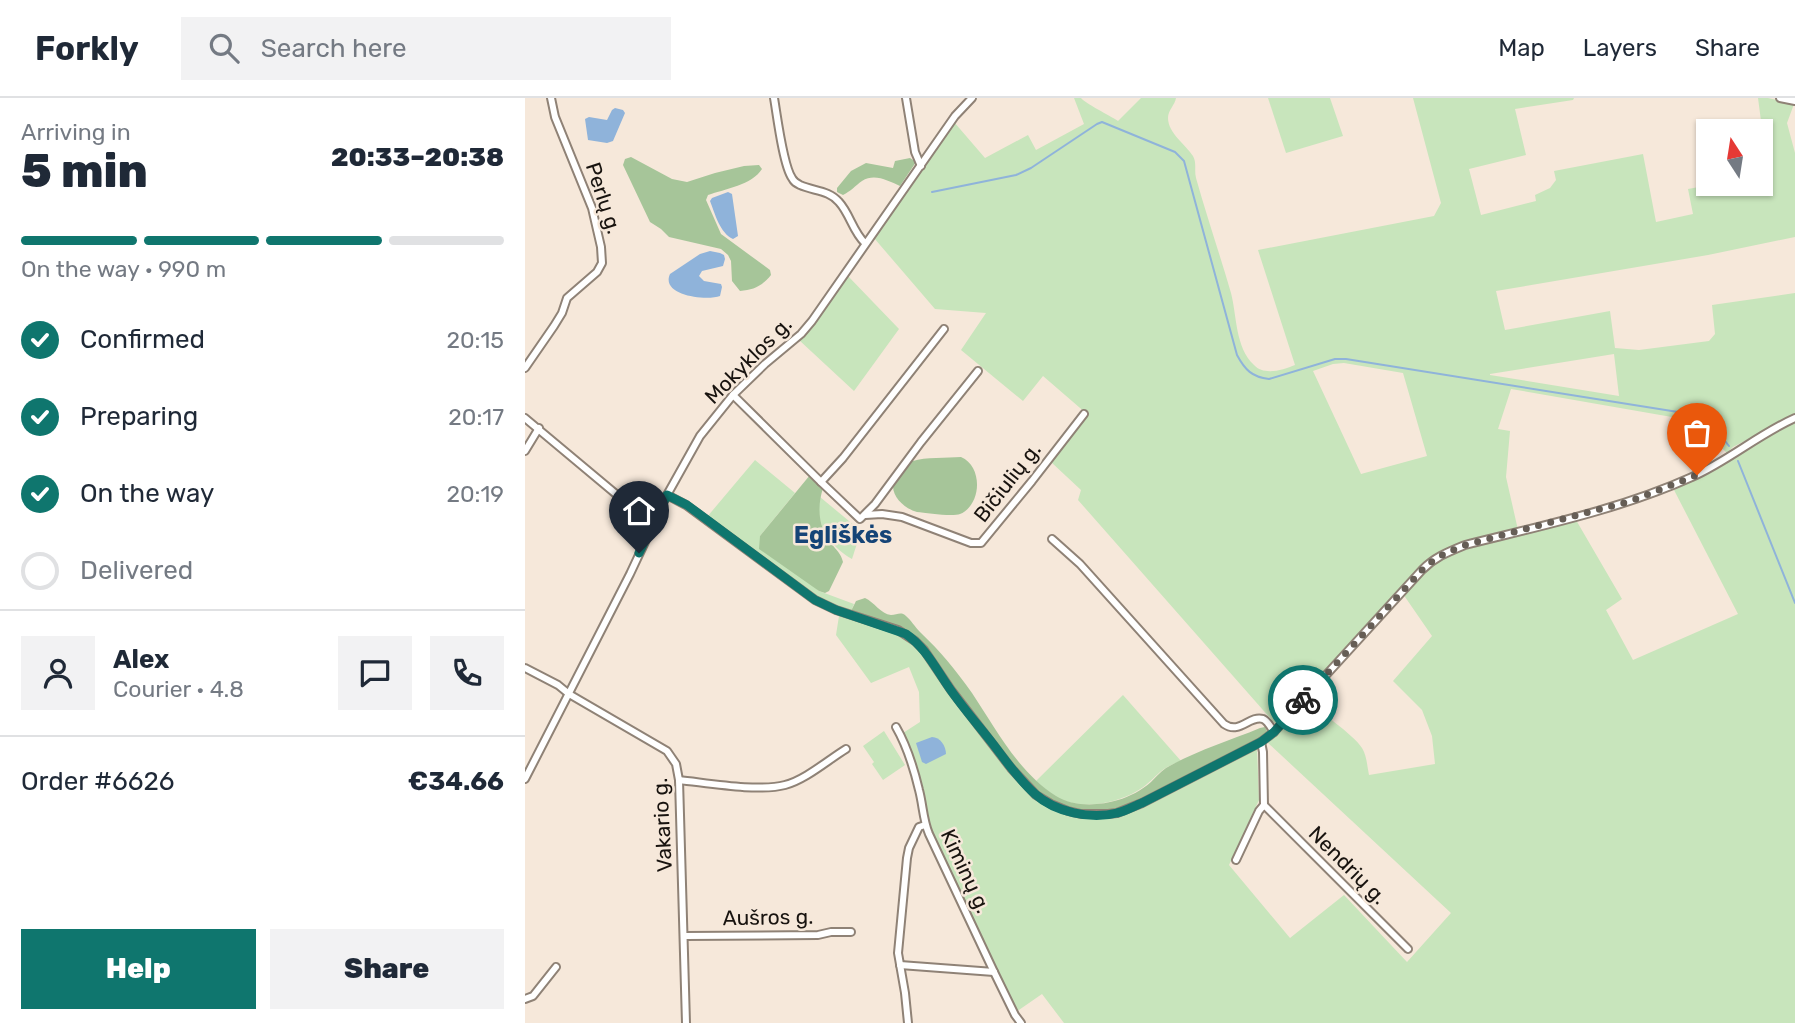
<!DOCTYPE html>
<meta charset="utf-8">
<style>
:root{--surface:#fff;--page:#f2f2f3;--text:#1f2937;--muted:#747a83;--line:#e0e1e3;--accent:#0f766e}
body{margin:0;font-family:Rubik,sans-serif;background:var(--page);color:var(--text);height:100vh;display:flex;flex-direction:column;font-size:26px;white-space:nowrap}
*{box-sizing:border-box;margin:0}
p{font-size:23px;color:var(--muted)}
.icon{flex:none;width:38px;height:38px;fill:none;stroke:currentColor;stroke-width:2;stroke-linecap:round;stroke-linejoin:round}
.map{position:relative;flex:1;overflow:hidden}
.drawer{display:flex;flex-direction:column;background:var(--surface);width:525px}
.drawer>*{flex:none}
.needle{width:46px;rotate:348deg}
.buttons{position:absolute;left:1171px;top:21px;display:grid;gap:14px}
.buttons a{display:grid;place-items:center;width:77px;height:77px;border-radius:0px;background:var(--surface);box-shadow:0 2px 5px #0004;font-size:35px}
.pin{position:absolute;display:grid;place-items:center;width:60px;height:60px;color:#fff;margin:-72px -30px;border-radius:50% 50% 50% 0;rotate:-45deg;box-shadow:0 0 7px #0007}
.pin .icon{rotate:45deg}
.courier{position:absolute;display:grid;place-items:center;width:70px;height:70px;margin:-35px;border:5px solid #0f766e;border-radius:50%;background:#fff;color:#222;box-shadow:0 2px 9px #0007}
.head em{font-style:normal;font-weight:800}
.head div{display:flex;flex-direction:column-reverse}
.head{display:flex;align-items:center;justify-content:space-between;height:119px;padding:0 21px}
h1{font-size:46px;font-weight:800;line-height:52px}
.bar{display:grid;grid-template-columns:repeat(4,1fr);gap:10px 7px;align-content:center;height:84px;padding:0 21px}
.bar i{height:9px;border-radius:5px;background:var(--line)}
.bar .selected{background:var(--accent)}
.bar p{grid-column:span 4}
.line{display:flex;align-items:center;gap:18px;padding:0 21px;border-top:2px solid var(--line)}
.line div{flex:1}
.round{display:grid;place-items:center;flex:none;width:74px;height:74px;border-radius:0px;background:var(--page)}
ol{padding:0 21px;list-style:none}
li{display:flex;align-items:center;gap:21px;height:77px}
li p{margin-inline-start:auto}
li .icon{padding:7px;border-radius:50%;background:var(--accent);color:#fff;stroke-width:4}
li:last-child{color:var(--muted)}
li i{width:38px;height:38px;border:4px solid var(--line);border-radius:50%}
.cta{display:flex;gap:14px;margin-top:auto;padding:14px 21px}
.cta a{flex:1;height:80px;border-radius:0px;background:var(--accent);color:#fff;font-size:28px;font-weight:800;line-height:80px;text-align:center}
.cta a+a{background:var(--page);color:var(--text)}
header{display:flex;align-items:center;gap:42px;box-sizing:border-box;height:98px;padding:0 35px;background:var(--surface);border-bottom:2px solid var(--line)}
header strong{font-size:33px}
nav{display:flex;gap:38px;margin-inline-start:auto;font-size:24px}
.search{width:490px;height:63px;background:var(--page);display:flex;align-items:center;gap:18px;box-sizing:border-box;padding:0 24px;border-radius:0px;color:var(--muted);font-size:26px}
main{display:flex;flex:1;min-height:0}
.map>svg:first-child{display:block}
.green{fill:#c8e5bc;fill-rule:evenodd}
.forest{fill:#a6c599}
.water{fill:#8fb3da}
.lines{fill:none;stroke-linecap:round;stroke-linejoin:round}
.stream{stroke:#8fb3da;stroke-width:2}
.street-casing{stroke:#8f8276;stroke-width:10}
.street{stroke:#fff;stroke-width:6}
.done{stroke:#665e56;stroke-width:7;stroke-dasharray:0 12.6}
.route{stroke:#0f766e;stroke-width:9}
.labels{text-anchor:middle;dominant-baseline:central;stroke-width:5;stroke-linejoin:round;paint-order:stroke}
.street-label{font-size:21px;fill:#18130f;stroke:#f6e8da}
.quarter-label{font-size:24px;font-weight:bold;fill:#154477;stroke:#f6e8da}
</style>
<header>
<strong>Forkly</strong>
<div class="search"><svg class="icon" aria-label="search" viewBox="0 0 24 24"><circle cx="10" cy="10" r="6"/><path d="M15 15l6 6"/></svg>Search here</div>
<nav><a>Map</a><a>Layers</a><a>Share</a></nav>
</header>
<main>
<section class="drawer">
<div class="head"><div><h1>5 min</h1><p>Arriving in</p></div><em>20:33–20:38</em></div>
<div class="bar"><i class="selected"></i><i class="selected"></i><i class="selected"></i><i></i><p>On the way · 990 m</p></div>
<ol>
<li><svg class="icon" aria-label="check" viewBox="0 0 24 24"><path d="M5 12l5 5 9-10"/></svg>Confirmed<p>20:15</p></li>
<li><svg class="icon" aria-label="check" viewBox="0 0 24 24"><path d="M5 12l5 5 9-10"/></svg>Preparing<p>20:17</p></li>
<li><svg class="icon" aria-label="check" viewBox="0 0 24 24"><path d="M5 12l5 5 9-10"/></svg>On the way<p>20:19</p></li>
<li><i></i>Delivered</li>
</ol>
<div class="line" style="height:126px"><a class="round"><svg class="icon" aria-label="person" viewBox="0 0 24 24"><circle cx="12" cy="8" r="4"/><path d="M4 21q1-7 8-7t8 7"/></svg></a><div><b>Alex</b><p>Courier · 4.8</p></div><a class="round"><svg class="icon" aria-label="chat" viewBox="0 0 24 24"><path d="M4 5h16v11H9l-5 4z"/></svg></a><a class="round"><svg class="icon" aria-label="phone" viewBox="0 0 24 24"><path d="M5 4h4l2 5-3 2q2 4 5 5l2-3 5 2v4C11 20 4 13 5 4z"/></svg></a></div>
<div class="line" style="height:91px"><div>Order #6626</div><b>€34.66</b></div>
<div class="cta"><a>Help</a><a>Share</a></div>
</section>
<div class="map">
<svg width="1270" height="925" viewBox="0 0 1270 925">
<rect width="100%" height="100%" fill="#f6e8da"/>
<g class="green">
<path d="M549,0H556C561,6 584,17 593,23L616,0H651C650,7 643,12 643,20C643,35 661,47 668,58C672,65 669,72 671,80C682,119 695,157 706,195C712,218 710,249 729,267C739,278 758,272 770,267L733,152L909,118L916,105L888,0H1049L1048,2L990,11L1001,57L944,71L956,117L1011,103L1010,97L1025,90L1031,82L1029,73L1118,56L1131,124L1168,116L1163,91L1190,86H1236V43L1238,38L1233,0H1243L1269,6L1262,25L1270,55V139L1183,157L971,193L980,232L1085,213L1090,250L1114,252L1184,243L1190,236L1187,207L1270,195V317L1208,349L1202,355L1172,327L1164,322L986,291L973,331L985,333L981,379L993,432C961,440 927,445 901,464L776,599L752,628L553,402L556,392L526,364L562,316L518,278L498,303L436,252L461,215L410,211L349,140L388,86L429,24L460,60L503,37L511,52L559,26ZM1089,256L1094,298L965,277V276ZM819,265L878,275L902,358L836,376L788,273L808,266Z"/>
<path d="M743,0H805L818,38L761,55Z"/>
<path d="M322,177L374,231L329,293L274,242L293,219Z"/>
<path d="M1270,324V925H539L517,896L491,914L404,727L391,670L378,635L395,624L394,594L384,569L346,585L311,537L314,518C338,524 366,528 386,543C403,557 415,583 428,600C453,634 480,666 507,698C530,717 558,720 586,718L732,649L734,702L704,767L765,840L819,797L882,864L926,815L742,644L754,635L780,602C794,613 828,636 837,650C842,658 842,668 844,677L910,666L907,638L897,612L868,583L907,538L878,496L901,471L919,458L942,450L1051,422L1097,501L1081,512L1108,562L1213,516L1149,392L1176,379L1250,334Z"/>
<path d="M230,362L270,395L235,438L294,493L329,506L326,513L305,506L278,490L182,419Z"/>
<path d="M295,399L336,433L327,461C305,449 289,425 295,399Z"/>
<path d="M598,597L656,663C648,666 639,670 633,676C626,682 620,689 612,693C590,706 557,712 533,700C525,696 518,689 511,683Z"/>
<path d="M359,633L380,667L358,682L347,666L349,664L338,648Z"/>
</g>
<g class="forest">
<path d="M106,59L147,81L162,84L190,75L219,68L234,67L237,71C227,87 200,91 183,97L181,102L196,136L245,172L246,177C237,188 229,192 215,193L207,183L206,163L203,157L196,151L144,139L136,131L125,124L98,67L100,61Z"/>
<path d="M385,60L391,64L375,88C363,83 350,75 337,83C330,88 326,93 318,97L312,94V90L326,73L341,65L368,70L370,63Z"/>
<path d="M436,359C459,369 456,408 435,416C428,419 401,415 392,414C380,411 364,397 369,383C370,381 375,375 376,374C379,369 382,365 388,363C400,359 422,360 436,359Z"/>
<path d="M285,377L298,390C292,409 293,428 306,445C311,452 316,455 318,464L304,493L300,495L294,493L234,451L235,438Z"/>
<path d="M340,500C349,504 356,516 366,517C372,517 376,513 381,518C386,522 390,529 395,534C416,554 430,571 447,595C471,631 493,674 531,698C548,709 574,708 593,702C604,699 617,692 626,684C631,679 635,674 641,670C670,653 704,643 735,630L740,629L743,635L736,640L611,705C587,714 558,718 533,707C525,703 517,697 509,692L390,540L367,527L326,513L331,503Z"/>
</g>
<g class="water">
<path d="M90,10L98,12L100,15L88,43L82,45L63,42L60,21L64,19L82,22L87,12Z"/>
<path d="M203,94L207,96L213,138L208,141C195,135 190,116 185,103L187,100Z"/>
<path d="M185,153L195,155L199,157L200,161L198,168L177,173L174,178L179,183L196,186L197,189L195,198C182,203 135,198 145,176L175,156Z"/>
<path d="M407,639C415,639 421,648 421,656L401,666L397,664L391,645Z"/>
</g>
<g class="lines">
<g class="stream">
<path d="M407,94L491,77L506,70L572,26L577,24L650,54L659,63L712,257C720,272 727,279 744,281L810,261H821L1153,314C1174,321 1191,330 1204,348"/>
<path d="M1213,363L1270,505"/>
</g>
<defs>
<g id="street">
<path d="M249,0C252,17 258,67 267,80C269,84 271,85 275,87C288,93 304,92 314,104C325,116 328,134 340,145"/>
<path d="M381,0L390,54L396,68"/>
<path d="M1255,0L1270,3"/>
<path d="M0,270L29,228L37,215L42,200L72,174L77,165L76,149L67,110L30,19L26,0"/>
<path d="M208,297L296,384L335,421L350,406L396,344L453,273"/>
<path d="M0,320L128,427"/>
<path d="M0,353L14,330"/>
<path d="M296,384L318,360L419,231"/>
<path d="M142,397L161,407L290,502L311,512L373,532L390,543L399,552L426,592L486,670L511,697L526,706L543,713L556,716H583L592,715L617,705L736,644L749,634L897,472C910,459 923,454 940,447C1016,428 1096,411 1167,379C1203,363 1234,336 1270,320"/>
<path d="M340,417L357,416L377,419L446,445H456L507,383L559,316"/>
<path d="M527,441L555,466L699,626C715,637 724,617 738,621C743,623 746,630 749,634"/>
<path d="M0,570L33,587L44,596L142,653L151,666L154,682L161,925"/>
<path d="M371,629C382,648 389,671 394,692C398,707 398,722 404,736L469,874L490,917L496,925"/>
<path d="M0,681L105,476L142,397L175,338L208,297L240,266L276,236L287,223L430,18L447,0"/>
<path d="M154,682C183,685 233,694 260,687C280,682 303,662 321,651"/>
<path d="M739,707L883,851"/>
<path d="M711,762L734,713L739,707L738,654L736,644"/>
<path d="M160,838L293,837L306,834H326"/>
<path d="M375,867L469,874"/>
<path d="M0,901L8,898L31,869"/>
<path d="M383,925L380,895L373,855L382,760L384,750L394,729L400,727"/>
</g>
</defs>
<use href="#street" class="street-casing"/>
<use href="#street" class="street"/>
</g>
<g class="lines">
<path class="done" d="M778,602L897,472C910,459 923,454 940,447L1106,403L1172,377"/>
<path class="route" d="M114,455L142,397L162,407L290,502L311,512L381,536C401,550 411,571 425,591C438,610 454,628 468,646C481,663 494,682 510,696C530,714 566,722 592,715C601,713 609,708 617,705L736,644L749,634L778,602"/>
</g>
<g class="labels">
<g class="street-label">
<text transform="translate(79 100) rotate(72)">Perlų g.</text>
<text transform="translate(223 262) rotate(-45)">Mokyklos g.</text>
<text transform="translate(482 384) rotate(-52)">Bičiulių g.</text>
<text transform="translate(137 727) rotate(-93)">Vakario g.</text>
<text transform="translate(823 767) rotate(45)">Nendrių g.</text>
<text transform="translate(441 773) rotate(65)">Kiminų g.</text>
<text transform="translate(243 819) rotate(-1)">Aušros g.</text>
</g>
<g class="quarter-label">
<text x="318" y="437">Egliškės</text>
</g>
</g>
</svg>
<div class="buttons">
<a><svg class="needle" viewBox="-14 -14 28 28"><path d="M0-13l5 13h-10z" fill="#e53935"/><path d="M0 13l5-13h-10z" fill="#747a83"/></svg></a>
</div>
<div class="pin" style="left:1172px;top:377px;background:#ea580c"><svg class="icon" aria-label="bag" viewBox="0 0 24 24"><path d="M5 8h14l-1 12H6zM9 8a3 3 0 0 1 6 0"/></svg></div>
<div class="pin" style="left:114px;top:455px;background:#1f2937"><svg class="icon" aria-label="home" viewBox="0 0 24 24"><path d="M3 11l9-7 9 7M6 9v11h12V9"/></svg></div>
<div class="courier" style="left:778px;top:602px"><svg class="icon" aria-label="bike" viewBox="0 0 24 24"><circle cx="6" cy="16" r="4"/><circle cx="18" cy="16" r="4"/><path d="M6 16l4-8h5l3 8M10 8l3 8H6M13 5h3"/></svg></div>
</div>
</main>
